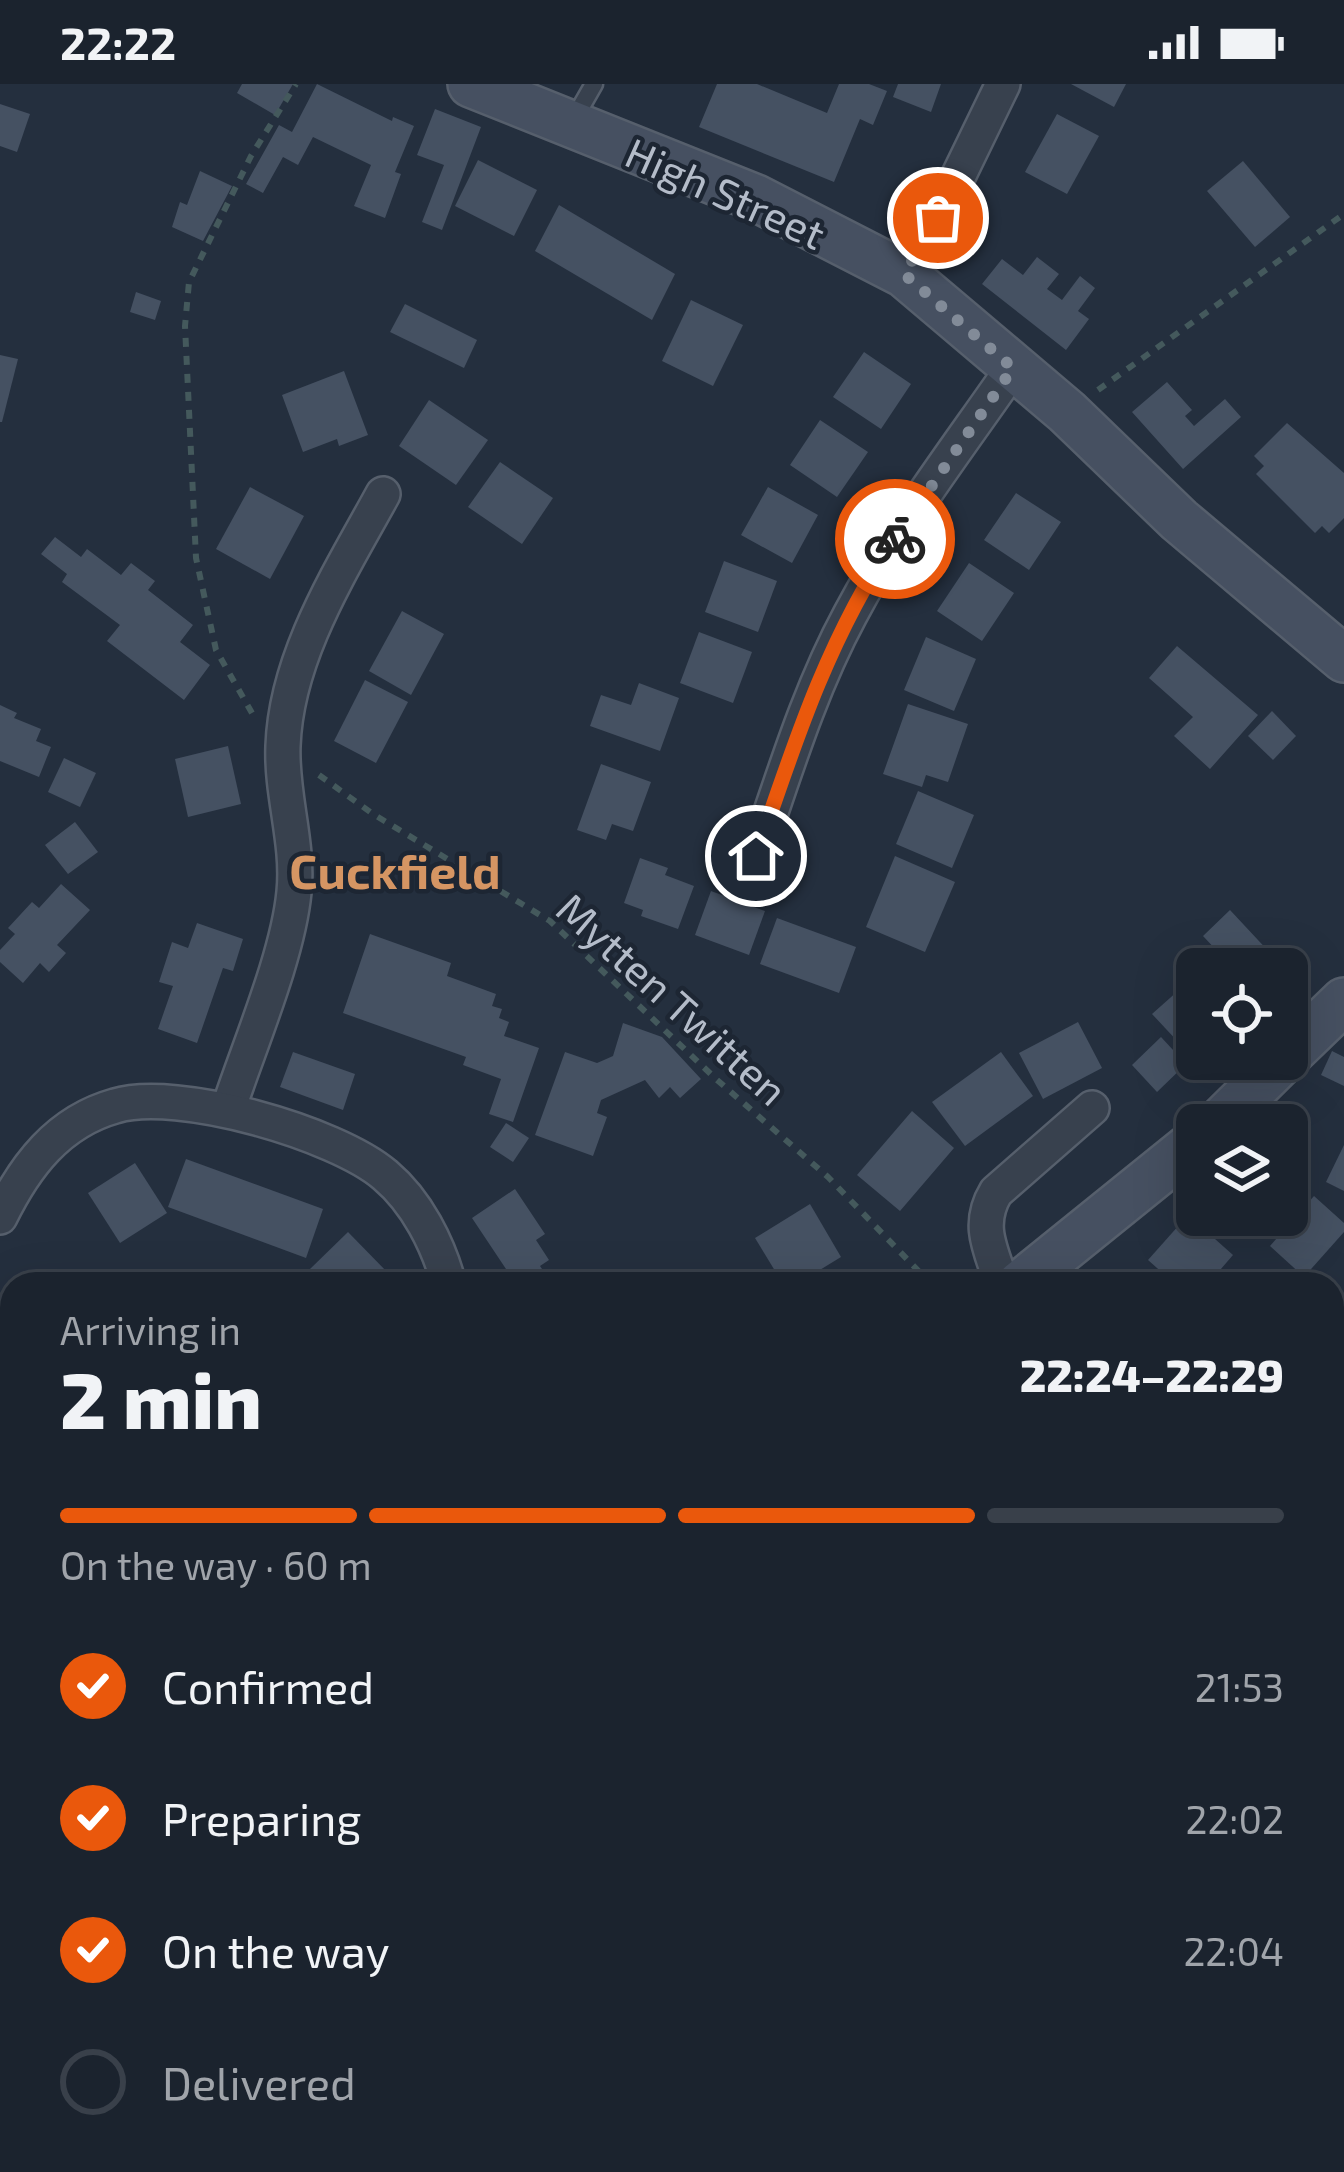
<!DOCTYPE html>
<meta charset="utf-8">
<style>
:root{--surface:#1b232e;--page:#242b36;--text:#f1f3f6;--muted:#a0a4aa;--line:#39404a;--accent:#ea580c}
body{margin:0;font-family:"Exo 2",sans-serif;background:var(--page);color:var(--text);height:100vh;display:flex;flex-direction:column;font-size:45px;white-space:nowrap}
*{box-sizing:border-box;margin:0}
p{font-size:39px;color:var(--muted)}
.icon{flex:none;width:66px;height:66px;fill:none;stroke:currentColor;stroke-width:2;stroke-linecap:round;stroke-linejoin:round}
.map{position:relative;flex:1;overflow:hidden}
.details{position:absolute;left:0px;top:1188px;width:1344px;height:900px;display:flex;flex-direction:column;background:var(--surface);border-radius:36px 36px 0 0;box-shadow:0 12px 48px #0002,0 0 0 3px var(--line)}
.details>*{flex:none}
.buttons{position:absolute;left:1176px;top:864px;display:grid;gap:24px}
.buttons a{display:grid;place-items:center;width:132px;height:132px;border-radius:18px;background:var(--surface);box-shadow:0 12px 48px #0002,0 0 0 3px var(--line);font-size:60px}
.pin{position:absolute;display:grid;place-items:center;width:102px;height:102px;color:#fff;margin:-51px;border:6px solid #fff;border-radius:50%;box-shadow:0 3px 12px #0007}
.courier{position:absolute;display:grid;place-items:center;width:120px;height:120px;margin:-60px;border:9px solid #ea580c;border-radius:50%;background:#fff;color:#222;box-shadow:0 3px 15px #0007}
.overview em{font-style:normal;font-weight:800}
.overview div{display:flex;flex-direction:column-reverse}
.overview{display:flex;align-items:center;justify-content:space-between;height:204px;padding:0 60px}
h1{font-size:78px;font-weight:800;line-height:90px}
.bar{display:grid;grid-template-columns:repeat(4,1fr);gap:18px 12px;align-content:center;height:144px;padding:0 60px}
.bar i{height:15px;border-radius:9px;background:var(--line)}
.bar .selected{background:var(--accent)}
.bar p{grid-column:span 4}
ol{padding:0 60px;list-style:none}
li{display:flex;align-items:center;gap:36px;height:132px}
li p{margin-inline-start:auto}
li .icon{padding:12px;border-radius:50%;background:var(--accent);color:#fff;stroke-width:4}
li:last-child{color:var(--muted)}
li i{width:66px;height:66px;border:6px solid var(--line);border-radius:50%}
.status{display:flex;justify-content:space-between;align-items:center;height:84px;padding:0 60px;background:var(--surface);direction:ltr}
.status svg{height:33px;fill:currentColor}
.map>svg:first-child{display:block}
.green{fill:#263c3f}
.building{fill:#455162}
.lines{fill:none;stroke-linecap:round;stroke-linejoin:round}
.lane-casing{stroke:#565f6c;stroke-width:21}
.street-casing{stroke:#565f6c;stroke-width:38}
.secondary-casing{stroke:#565f6c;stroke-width:50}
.path{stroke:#44595c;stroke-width:6;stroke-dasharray:9 9;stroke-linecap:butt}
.lane{stroke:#38414e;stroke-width:16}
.street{stroke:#38414e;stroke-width:33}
.secondary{stroke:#465061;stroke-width:45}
.done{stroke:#828b98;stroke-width:12;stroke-dasharray:0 21.6}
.route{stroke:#ea580c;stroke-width:15}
.labels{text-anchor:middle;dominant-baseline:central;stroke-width:9;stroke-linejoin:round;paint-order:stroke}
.street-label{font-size:42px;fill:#b4bcc9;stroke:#1d2633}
.quarter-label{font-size:48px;font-weight:bold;fill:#d59563;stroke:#1d2633}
</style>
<div class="status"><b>22:22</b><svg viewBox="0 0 49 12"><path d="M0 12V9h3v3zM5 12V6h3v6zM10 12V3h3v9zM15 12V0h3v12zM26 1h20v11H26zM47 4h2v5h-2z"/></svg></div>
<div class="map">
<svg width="1344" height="2088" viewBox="0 0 1344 2088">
<rect width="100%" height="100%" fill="#242f3e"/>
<path class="green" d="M1344,1932V2088H1275L1281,2076H1332V1959Z"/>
<g class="building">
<path d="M242,0H293L275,31L237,9Z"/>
<path d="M317,0L392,37L393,33L414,42L395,88L401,90L385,134L354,122L371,81L313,53L298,81L283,73L263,109L246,100L279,41L292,48Z"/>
<path d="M717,0H757L827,29L839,0H869L887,7L873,41L860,35L834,98L699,43Z"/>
<path d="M898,0H941L931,28L893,13Z"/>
<path d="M1071,0H1126L1114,23Z"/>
<path d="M0,20L30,30L17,68L0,62Z"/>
<path d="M435,25L481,43L442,146L422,138L444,81L417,71Z"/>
<path d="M1057,30L1099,52L1067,110L1025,88Z"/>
<path d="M478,76L537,106L514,152L455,122Z"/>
<path d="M1243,77L1290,133L1255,163L1207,107Z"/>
<path d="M200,87L232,102L203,157L172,143L180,118L187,121Z"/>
<path d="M559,121L675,190L652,236L535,167Z"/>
<path d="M1037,173L1059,190L1047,205L1062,216L1080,192L1095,204L1078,227L1089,235L1066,266L982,200L1002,175L1023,191Z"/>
<path d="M136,208L161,217L155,236L130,228Z"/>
<path d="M691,216L743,241L713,302L662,277Z"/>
<path d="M405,220L477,256L464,284L390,248Z"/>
<path d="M864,268L911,300L881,345L833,313Z"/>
<path d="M0,271L18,275L2,338H0Z"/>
<path d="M344,287L368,351L339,362L337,355L303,368L282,311Z"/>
<path d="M1167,298L1192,326L1185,332L1194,342L1225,315L1241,333L1183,385L1132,328Z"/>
<path d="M429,316L488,356L456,401L399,362Z"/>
<path d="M820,336L868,368L837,413L790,381Z"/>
<path d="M1287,339L1344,389V434L1329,449L1322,442L1315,449L1256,390L1264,382L1254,372Z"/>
<path d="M500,378L553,414L522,460L468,423Z"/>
<path d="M250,403L304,432L270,495L216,465Z"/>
<path d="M768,403L818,431L792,479L741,451Z"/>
<path d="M1016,409L1061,438L1029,486L984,456Z"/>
<path d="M55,453L81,473L87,465L121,491L131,479L155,497L148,506L193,541L180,558L210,581L184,616L107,557L120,541L62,498L67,490L41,470Z"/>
<path d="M724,477L777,497L758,548L705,528Z"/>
<path d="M969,479L1014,509L982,557L937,527Z"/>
<path d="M402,527L444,550L411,611L369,587Z"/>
<path d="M699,548L752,568L733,619L680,599Z"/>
<path d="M926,553L976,575L954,627L904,606Z"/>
<path d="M1177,562L1258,631L1210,685L1174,652L1193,633L1149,594Z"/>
<path d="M365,596L408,618L376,679L334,657Z"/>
<path d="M639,599L679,614L660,667L590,642L601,611L631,621Z"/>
<path d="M908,620L968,640L948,698L926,691L922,703L883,690Z"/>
<path d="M0,621L17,629L14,634L41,645L36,657L51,663L39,693L0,677Z"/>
<path d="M1272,627L1296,652L1273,676L1248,652Z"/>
<path d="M228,662L241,720L188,733L175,675Z"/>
<path d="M64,674L96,689L80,723L48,708Z"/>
<path d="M601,680L651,698L633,747L612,740L606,756L577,746Z"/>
<path d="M918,707L974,731L952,784L896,760Z"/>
<path d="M75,738L98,768L68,790L45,761Z"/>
<path d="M895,772L955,798L925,868L866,843Z"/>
<path d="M640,774L668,784L665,791L694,802L678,845L641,832L643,826L624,819Z"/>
<path d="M61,800L90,826L57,861L66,869L49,888L40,879L23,899L0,878V866L15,850L8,844L32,818L39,824Z"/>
<path d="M711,807L765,827L749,871L695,851Z"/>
<path d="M1230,826L1272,871L1258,885H1202L1219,869L1203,852Z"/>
<path d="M777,834L856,863L839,909L760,880Z"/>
<path d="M197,839L243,855L233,887L223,884L197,959L158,945L173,902L159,898L172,858L188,864Z"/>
<path d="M370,850L451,879L447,892L496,910L492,922L502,925L499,934L509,938L504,952L539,964L513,1038L489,1030L501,995L463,981L466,973L343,929Z"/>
<path d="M1197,890V945L1181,961L1152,930Z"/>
<path d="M1078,938L1102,984L1043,1015L1019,969Z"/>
<path d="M623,939L662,953L701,995L680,1014L670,1003L659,1014L645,996L601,1016L597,1029L607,1033L593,1072L535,1051L565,968L597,979L604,976L613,972Z"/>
<path d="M1161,953L1186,980L1157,1008L1132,981Z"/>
<path d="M1332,967L1344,973V1002L1321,991Z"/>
<path d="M293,968L355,990L343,1026L280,1003Z"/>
<path d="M1001,968L1033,1012L965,1062L932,1018Z"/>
<path d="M912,1027L954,1064L900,1127L857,1091Z"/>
<path d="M506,1039L529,1054L513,1078L490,1063Z"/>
<path d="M1344,1061V1107L1326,1098Z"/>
<path d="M186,1075L323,1125L306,1174L168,1123Z"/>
<path d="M135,1079L167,1129L120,1159L88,1109Z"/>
<path d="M515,1105L545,1150L536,1156L549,1176L540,1182L552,1200H516L472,1134Z"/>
<path d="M1314,1112L1344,1139V1148L1304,1193L1270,1162Z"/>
<path d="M810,1120L841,1173L797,1200H783L755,1154Z"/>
<path d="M1188,1131L1233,1171L1208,1200H1175L1148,1176Z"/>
<path d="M348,1148L389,1190L380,1200H322L309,1186Z"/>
<path d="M12,1255V1303L0,1296V1276Z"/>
<path d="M0,1492L5,1500L12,1496V1549L0,1557Z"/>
<path d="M1344,1520V1578L1332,1581V1523Z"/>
<path d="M1344,1605V1649L1332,1658V1614Z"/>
<path d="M1332,1804L1344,1810V1858L1332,1853Z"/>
<path d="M12,1907V1991L6,1997L0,1990V1917Z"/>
<path d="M528,2076H659L658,2079L695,2086L526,2088Z"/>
</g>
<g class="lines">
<defs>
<path id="lane" d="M574,35L594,0"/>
<g id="street">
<path d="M904,190L938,134L1003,0"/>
<path d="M756,772C784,691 809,607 850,531C896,444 957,365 1013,284"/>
<path d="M228,1026C249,962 288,872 294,808C299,759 281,711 283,662C286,572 341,487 383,410"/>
<path d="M0,1133C25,1082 58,1038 115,1022C177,1003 336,1049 385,1091C417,1118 438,1160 449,1200"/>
<path d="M1002,1200C991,1166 976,1141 996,1108L1092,1024"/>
<path d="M464,2076L465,2088"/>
<path d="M1253,2088L1259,2076"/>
</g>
<g id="secondary">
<path d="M471,0L756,114L904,190L1067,328L1179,436L1344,575"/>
<path d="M1287,972L1344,917"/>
<path d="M1217,1041L1284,975"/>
<path d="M1020,1200L1197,1057"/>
<path d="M0,1882L12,1872"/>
</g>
</defs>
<use href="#lane" class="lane-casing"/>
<use href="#street" class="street-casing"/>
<use href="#secondary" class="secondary-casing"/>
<g class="path">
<path d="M1098,306L1344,130"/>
<path d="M252,629L216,566L196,474L185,242L189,198L251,72L296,0"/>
<path d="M319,691L373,730L550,837L716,995L828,1093L931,1200"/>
<path d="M1332,1946L1344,1958"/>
</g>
<use href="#lane" class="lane"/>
<use href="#street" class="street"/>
<use href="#secondary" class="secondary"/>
</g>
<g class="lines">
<path class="done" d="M895,455L1013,284L904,190L938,134"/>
<path class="route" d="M756,772C793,663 829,551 895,455"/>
</g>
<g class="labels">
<g class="street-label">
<text transform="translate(726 108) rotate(24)">High Street</text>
<text transform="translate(673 914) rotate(42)">Mytten Twitten</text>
</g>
<g class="quarter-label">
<text x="395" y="786">Cuckfield</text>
</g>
</g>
</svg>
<div class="buttons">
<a><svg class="icon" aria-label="locate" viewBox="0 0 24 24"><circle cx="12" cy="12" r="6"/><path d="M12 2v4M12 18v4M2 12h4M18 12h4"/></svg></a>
<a><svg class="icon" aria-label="layers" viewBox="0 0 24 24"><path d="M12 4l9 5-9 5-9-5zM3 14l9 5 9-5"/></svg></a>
</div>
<div class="pin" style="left:938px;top:134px;background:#ea580c"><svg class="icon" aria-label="bag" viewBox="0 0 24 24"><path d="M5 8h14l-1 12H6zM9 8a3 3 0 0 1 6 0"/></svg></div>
<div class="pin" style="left:756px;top:772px;background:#1f2937"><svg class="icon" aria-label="home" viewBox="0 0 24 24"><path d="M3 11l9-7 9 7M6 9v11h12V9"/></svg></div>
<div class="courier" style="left:895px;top:455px"><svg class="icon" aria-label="bike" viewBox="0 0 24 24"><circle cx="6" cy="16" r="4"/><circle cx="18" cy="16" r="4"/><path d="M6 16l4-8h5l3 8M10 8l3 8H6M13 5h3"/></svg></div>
<section class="details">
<div class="overview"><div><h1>2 min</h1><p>Arriving in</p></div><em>22:24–22:29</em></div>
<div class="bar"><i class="selected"></i><i class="selected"></i><i class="selected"></i><i></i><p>On the way · 60 m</p></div>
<ol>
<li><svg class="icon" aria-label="check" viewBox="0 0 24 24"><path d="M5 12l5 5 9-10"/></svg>Confirmed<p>21:53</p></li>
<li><svg class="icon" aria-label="check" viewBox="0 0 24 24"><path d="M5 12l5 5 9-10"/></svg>Preparing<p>22:02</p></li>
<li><svg class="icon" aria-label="check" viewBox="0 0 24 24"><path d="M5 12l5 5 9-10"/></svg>On the way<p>22:04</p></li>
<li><i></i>Delivered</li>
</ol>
</section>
</div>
